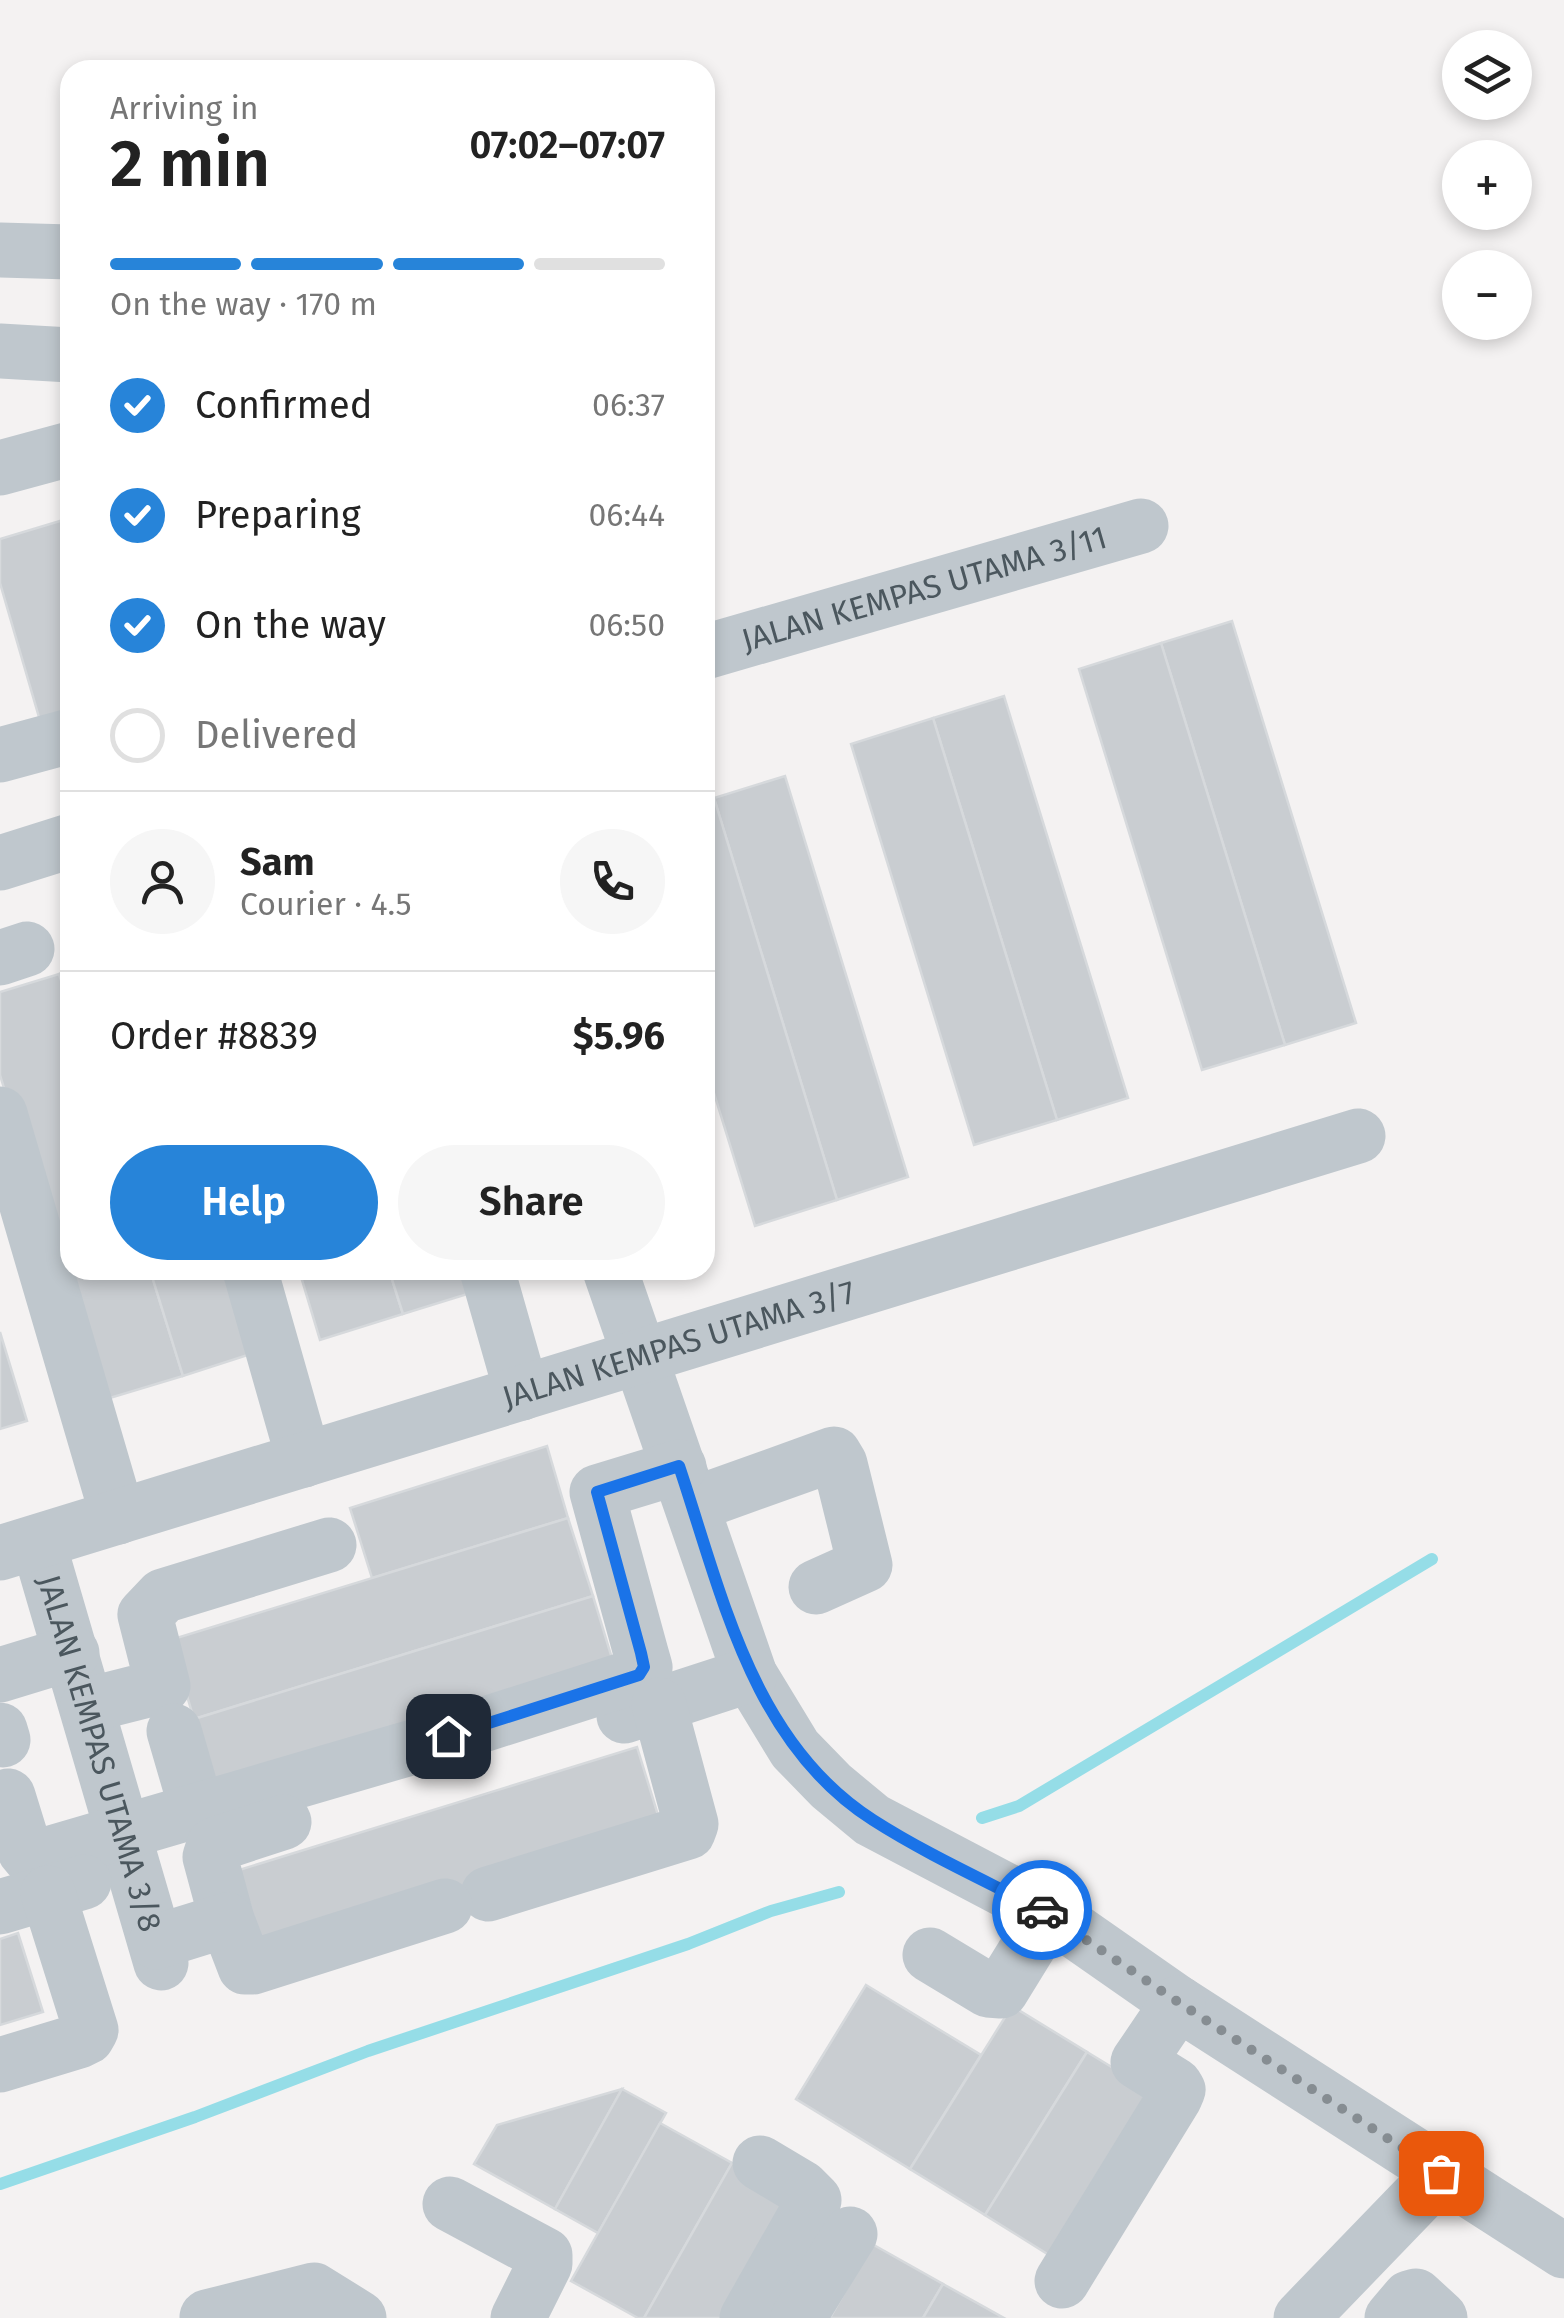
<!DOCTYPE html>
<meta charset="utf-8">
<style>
:root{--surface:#fff;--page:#f6f6f6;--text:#222;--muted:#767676;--line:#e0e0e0;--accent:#2784d9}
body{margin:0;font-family:"Fira Sans",sans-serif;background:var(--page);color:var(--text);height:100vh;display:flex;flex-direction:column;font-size:38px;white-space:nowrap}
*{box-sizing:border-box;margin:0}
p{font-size:32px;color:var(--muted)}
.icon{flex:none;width:55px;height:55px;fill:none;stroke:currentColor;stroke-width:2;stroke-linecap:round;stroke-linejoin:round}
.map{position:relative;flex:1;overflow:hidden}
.side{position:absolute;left:60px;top:60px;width:655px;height:1220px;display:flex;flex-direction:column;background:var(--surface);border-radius:30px;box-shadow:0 5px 15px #0003}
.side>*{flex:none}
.controls{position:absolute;left:1442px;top:30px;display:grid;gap:20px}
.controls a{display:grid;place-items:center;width:90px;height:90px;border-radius:50%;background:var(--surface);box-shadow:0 5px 15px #0003;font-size:50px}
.pin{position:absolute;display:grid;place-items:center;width:85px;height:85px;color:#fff;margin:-42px;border-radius:20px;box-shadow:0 5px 15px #0006}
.courier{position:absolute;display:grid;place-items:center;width:100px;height:100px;margin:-50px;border:8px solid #1a73e8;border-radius:50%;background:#fff;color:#222;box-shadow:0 2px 12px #0007}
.head em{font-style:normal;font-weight:600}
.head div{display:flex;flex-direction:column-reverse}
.head{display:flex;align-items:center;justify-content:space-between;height:170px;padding:0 50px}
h1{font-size:65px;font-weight:600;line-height:75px}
.bar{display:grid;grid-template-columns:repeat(4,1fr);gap:15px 10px;align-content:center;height:120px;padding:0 50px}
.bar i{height:12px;border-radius:8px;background:var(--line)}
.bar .current{background:var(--accent)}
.bar p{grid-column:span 4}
.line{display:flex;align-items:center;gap:25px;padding:0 50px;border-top:2px solid var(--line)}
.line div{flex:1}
.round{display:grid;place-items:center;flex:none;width:105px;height:105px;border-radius:52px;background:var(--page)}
ol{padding:0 50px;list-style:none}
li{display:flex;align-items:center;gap:30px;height:110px}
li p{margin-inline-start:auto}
li .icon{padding:10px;border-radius:50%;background:var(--accent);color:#fff;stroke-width:4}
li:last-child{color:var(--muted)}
li i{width:55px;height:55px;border:5px solid var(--line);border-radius:50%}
.action{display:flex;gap:20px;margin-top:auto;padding:20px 50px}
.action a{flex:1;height:115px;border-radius:60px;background:var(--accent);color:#fff;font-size:40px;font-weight:600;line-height:115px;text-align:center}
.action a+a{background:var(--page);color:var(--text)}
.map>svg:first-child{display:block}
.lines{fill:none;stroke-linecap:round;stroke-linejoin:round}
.stream{stroke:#95dde7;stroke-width:12}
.building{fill:#c9cdd1;stroke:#d6d9dc;stroke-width:2.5}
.minor{stroke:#bfc7cd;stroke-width:55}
.done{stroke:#868d92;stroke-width:10;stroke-dasharray:0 18}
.route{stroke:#1a73e8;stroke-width:12}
.labels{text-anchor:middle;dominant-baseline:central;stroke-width:9;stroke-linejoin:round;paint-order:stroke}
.street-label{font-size:32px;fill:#4b575e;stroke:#fff}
</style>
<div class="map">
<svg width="1564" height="2318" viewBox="0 0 1564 2318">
<rect width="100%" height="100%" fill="#f4f2f2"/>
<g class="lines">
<g class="stream">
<path d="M982,1818L1019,1806L1432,1559"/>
<path d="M0,2184L195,2117L368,2051L688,1944L771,1911L839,1892"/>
</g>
</g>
<g class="building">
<path d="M70,518V723L43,731L0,583V539Z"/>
<path d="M1232,621L1356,1023L1285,1045L1161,643Z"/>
<path d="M1161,643L1285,1045L1202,1070L1079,669Z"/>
<path d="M1004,696L1128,1098L1057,1120L933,718Z"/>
<path d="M933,718L1057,1120L974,1145L851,744Z"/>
<path d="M785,776L908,1177L837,1200L714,798Z"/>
<path d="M714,798L837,1200L755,1226L705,1064V801Z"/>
<path d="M70,970V1010L59,974Z"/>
<path d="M59,974L70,1010V1270H150L183,1376L100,1401L0,1075V992Z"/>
<path d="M150,1270H228L254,1353L183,1376Z"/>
<path d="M299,1270H389L403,1314L320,1340Z"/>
<path d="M389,1270H467L474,1292L403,1314Z"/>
<path d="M0,1332L27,1421L0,1429Z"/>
<path d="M547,1446L568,1518L372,1578L350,1508Z"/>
<path d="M568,1518L593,1596L194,1719L170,1640Z"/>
<path d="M593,1596L617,1675L218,1798L194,1719Z"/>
<path d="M637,1747L661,1825L263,1948L239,1870Z"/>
<path d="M18,1933L43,2012L0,2025V1939Z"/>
<path d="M866,1985L981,2055L910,2169L796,2099Z"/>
<path d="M1012,2006L1087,2052L985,2215L910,2169Z"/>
<path d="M1087,2052L1159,2096L1057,2260L985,2215Z"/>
<path d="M622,2089L555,2209L474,2164L497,2125Z"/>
<path d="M622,2089L666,2113L598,2233L555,2209Z"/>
<path d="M660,2123L732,2163L644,2318H638L571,2281Z"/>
<path d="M732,2163L806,2204L741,2318H644Z"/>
<path d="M872,2244L943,2284L923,2318H830Z"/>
<path d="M943,2284L1004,2318H923Z"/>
</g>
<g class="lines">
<g class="minor">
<path d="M0,250L70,252"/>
<path d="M0,351L70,355"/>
<path d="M0,468L70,449"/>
<path id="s1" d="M705,652L1141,526"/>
<path d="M0,755L70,736"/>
<path d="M0,863L70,841"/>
<path d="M0,958L27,949"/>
<path d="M0,1114L118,1517"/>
<path d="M250,1270L304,1460"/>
<path d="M487,1270L522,1393"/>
<path d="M610,1270L750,1675L795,1749L831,1786L872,1820L1049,1913L1178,2003L1564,2251"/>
<path d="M692,1505L834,1454L840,1464L865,1565L816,1587"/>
<path id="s2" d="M38,1542L161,1963"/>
<path id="s3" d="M0,1553L1358,1136"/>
<path d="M0,1675L72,1653"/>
<path d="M88,1705L163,1686L145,1615L163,1596L329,1545"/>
<path d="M624,1716L750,1675"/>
<path d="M0,1730L3,1740"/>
<path d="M174,1731L197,1810"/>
<path d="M448,1736L639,1675L645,1667L641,1653L597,1492L679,1467"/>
<path d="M8,1796L25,1851L30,1857H38L410,1748"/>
<path d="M488,1894L688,1832L691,1824L659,1705"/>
<path d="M0,1907L84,1882"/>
<path d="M227,1920L210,1857L214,1845L284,1822"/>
<path d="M156,1942L227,1920L245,1967H253L445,1906"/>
<path d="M930,1955L988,1990L1001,1991L1049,1913"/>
<path d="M0,2065L79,2041L87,2037L91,2030L48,1893"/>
<path d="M450,2204L545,2255V2264L518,2318"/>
<path d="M1062,2281L1175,2097L1178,2090L1175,2085L1138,2062L1178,2003"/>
<path d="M207,2317L314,2290L359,2318"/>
<path d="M747,2318L814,2200L802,2188L760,2163"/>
<path d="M798,2318L850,2234"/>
<path d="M1301,2318L1441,2173"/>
<path d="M1392,2318L1409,2298L1416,2296L1440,2318"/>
</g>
</g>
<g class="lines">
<path class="done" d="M1042,1910L1178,2002L1441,2173"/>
<path class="route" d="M448,1736L639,1675L644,1667L641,1653L597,1492L679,1466C722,1594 752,1743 873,1820C926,1854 986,1881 1042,1910"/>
</g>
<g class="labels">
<g class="street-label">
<text stroke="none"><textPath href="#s1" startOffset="228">JALAN KEMPAS UTAMA 3/11</textPath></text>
<text stroke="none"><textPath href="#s3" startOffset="710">JALAN KEMPAS UTAMA 3/7</textPath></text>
<text stroke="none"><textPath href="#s2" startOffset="220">JALAN KEMPAS UTAMA 3/8</textPath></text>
</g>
</g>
</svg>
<div class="controls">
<a><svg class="icon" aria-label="layers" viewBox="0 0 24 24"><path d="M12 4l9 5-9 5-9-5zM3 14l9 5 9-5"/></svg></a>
<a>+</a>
<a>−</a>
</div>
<div class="pin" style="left:1441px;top:2173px;background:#ea580c"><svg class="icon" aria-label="bag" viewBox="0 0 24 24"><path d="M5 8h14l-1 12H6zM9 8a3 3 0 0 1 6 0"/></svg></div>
<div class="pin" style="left:448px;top:1736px;background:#1f2937"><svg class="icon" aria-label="home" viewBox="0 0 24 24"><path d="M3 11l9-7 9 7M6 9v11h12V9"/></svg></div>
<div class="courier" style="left:1042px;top:1910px"><svg class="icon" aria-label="car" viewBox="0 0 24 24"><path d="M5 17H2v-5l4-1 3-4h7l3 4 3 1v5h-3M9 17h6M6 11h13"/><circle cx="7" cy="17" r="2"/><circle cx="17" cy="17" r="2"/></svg></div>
<section class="side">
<div class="head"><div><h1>2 min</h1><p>Arriving in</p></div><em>07:02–07:07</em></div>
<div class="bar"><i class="current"></i><i class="current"></i><i class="current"></i><i></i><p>On the way · 170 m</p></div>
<ol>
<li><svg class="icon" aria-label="check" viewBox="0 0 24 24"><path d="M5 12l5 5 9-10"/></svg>Confirmed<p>06:37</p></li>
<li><svg class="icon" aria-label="check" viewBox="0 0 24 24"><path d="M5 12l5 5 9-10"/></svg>Preparing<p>06:44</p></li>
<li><svg class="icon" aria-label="check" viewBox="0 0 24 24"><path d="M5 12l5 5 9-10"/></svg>On the way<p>06:50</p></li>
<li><i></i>Delivered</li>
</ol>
<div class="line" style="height:180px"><a class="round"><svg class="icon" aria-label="person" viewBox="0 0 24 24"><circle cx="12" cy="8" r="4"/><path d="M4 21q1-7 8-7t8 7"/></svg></a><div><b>Sam</b><p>Courier · 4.5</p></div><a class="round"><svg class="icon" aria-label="phone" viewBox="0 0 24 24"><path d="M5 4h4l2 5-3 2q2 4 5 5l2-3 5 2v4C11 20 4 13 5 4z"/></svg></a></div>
<div class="line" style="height:130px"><div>Order #8839</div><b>$5.96</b></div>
<div class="action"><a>Help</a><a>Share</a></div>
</section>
</div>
